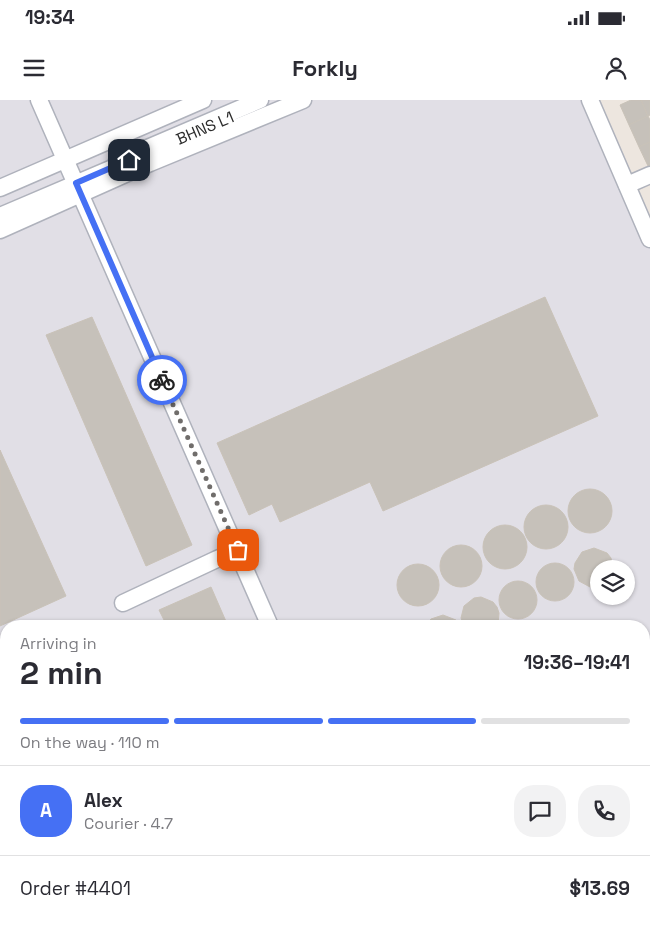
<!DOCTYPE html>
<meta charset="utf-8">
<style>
:root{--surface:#fff;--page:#f2f2f3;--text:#2b2b33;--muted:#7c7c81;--line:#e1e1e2;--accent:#4570f4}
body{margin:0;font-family:"Space Grotesk",sans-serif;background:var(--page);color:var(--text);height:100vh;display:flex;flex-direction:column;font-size:19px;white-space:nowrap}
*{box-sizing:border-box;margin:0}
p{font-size:16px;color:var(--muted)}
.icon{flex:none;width:28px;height:28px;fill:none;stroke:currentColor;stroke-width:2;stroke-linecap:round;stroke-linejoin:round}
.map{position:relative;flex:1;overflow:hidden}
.sheet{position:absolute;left:0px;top:520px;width:650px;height:311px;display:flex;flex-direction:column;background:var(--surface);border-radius:20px 20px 0 0;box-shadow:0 1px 4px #0004}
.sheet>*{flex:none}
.fabs{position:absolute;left:590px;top:460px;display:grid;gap:10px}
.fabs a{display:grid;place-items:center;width:45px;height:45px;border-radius:50%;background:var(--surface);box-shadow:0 1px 4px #0004;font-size:25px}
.pin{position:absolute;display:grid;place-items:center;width:42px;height:42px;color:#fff;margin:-21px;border-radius:10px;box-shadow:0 2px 8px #0006}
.courier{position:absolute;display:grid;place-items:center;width:50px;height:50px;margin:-25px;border:4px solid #4570f4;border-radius:50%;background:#fff;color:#222;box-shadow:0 1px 6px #0007}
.head em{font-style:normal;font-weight:600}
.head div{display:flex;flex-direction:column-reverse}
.head{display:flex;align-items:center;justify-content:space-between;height:85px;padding:0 20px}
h1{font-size:32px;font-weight:600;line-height:38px}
.bar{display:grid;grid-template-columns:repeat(4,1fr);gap:8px 5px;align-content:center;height:60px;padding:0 20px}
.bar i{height:6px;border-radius:4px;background:var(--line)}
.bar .current{background:var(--accent)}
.bar p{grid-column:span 4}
.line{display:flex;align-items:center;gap:12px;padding:0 20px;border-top:1px solid var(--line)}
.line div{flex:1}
.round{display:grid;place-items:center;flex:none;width:52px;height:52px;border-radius:20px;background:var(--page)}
.status{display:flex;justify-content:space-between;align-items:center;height:35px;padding:0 25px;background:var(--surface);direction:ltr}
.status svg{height:14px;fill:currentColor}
header{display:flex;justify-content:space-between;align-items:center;height:65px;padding:0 20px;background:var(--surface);font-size:22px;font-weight:600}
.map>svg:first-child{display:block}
.industrial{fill:#e1dfe6;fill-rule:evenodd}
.building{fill:#c6c1ba;stroke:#c9c2b8}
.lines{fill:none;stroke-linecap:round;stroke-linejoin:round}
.minor-casing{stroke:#afb2bc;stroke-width:19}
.minor{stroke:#fff;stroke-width:16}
.done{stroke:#706d6b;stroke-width:5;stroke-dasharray:0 9}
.route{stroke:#4570f4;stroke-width:6}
.labels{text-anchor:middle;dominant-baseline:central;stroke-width:4;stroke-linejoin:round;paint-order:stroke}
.street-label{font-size:16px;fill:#2c2c2c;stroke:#fff}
</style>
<div class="status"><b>19:34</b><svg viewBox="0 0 49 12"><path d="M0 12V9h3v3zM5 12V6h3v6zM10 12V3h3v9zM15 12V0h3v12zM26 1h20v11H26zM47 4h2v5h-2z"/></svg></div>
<header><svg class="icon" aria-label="menu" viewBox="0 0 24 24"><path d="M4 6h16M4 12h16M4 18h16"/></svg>Forkly<svg class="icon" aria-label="person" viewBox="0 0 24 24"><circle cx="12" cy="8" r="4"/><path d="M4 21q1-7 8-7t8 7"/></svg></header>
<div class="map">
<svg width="650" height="831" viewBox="0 0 650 831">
<rect width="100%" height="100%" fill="#ede6df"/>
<path class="industrial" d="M0,0H585L650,147V831H0ZM599,469H626V496H599ZM6,526H644V825H6Z"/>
<g class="building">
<path d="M631,0H641L648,16L629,25L620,5Z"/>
<path d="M641,0H650V15L648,16Z"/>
<path d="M648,16L650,20V42L639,47L629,25Z"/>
<path d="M650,42V68H649L639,47Z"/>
<path d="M545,197L598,316L383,411L370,382L280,422L272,404L249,415L217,343Z"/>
<path d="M92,217L192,445L146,466L46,235Z"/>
<path d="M0,350L66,496L0,526Z"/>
<circle cx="590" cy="411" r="22"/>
<circle cx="546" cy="427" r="22"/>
<circle cx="505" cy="447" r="22"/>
<circle cx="461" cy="466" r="21"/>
<path d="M594,448L607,453L611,458L613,469H599V486L590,487L579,481L574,469L575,463L582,452Z"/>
<circle cx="555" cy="482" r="19"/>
<circle cx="418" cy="485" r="21"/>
<circle cx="518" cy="500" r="19"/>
<path d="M211,487L228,526H167L159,510Z"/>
<path d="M481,497L493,502L497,507L499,513L498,525L464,526L461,518L464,506L474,498Z"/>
<path d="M443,515L456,520L460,526H425L431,519Z"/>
<path d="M644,719L650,732V802L644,805Z"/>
<path d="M434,825H452L459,831H427Z"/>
<path d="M475,825H519L509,831H484Z"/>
</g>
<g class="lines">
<defs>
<g id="minor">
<path d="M39,0L270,526"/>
<path d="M590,0L650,139"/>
<path d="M117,61L260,0"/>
<path d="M627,85L650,75"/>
<path d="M0,88L203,0"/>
<path d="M0,116L129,61"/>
<path d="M0,130L150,63L303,0"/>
<path d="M123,503L217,459L238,450"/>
<path d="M0,765L6,762"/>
<path d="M399,825L402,831"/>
<path d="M101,831L115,825"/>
</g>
</defs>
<use href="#minor" class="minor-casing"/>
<use href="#minor" class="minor"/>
</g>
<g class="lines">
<path class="done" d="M162,280L238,450"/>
<path class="route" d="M129,60L76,83L162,280"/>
</g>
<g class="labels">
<g class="street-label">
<text transform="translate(205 28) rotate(-23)">BHNS L1</text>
</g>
</g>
</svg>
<div class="fabs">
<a><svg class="icon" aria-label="layers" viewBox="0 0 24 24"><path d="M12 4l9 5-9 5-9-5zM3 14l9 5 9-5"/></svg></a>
</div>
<div class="pin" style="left:238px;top:450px;background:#ea580c"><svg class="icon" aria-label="bag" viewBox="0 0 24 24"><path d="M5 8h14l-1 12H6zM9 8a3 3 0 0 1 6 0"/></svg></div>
<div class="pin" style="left:129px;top:60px;background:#1f2937"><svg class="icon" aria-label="home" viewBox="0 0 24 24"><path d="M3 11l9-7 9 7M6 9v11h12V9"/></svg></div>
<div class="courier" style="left:162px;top:280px"><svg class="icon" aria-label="bike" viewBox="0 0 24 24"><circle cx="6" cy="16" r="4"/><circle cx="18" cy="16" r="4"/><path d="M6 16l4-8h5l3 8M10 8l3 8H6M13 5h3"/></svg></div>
<section class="sheet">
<div class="head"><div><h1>2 min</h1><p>Arriving in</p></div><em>19:36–19:41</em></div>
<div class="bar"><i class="current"></i><i class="current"></i><i class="current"></i><i></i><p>On the way · 110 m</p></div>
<div class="line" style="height:90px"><b class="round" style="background:var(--accent);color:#fff">A</b><div><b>Alex</b><p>Courier · 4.7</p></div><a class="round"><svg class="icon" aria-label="chat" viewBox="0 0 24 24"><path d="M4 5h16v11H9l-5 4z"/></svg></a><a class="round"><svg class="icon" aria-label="phone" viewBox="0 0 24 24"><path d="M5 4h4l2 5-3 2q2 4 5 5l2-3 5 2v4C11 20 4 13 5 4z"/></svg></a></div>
<div class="line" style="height:65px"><div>Order #4401</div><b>$13.69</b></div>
</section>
</div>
